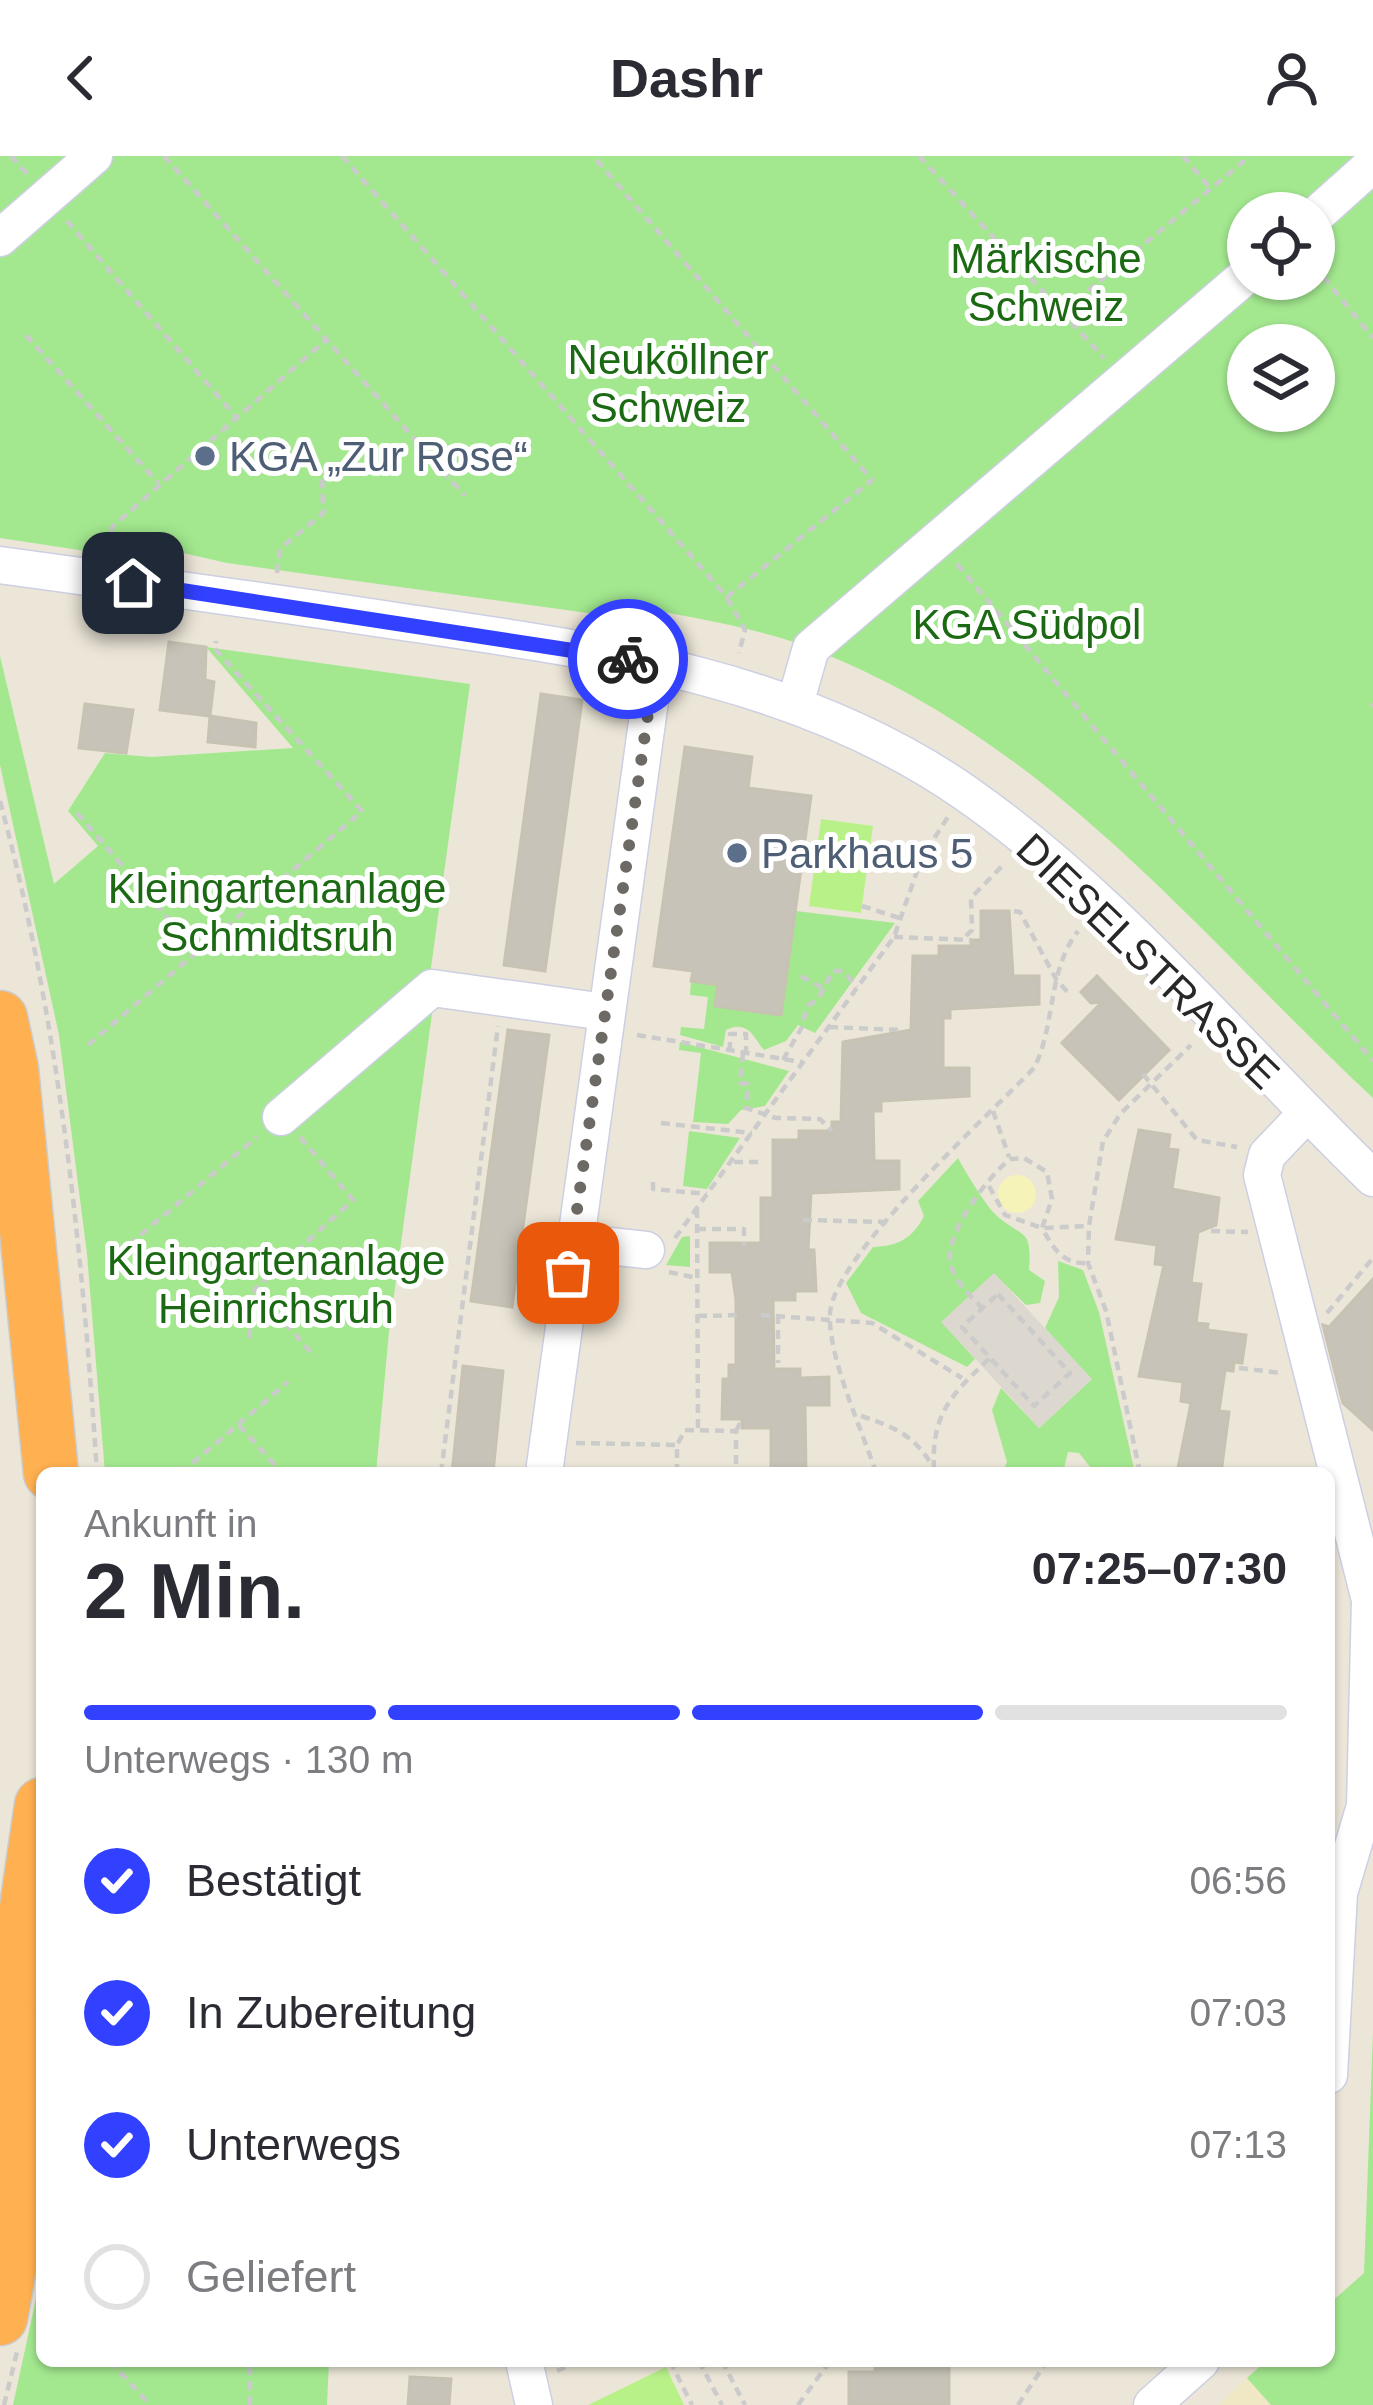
<!DOCTYPE html>
<html lang="de">
<meta charset="utf-8">
<style>
:root{--surface:#fff;--page:#f2f2f3;--text:#2b2b33;--muted:#7c7c81;--line:#e1e1e2;--accent:#3241ff}
body{margin:0;font-family:Helvetica,sans-serif;background:var(--page);color:var(--text);height:100vh;display:flex;flex-direction:column;font-size:45px;white-space:nowrap}
*{box-sizing:border-box;margin:0}
p{font-size:39px;color:var(--muted)}
.icon{flex:none;width:66px;height:66px;fill:none;stroke:currentColor;stroke-width:2;stroke-linecap:round;stroke-linejoin:round}
.map{position:relative;flex:1;overflow:hidden}
.sheet{position:absolute;left:36px;top:1311px;width:1299px;height:900px;display:flex;flex-direction:column;background:var(--surface);border-radius:18px;box-shadow:0 3px 9px #0004}
.sheet>*{flex:none}
.tools{position:absolute;left:1227px;top:36px;display:grid;gap:24px}
.tools a{display:grid;place-items:center;width:108px;height:108px;border-radius:50%;background:var(--surface);box-shadow:0 3px 9px #0004;font-size:60px}
.pin{position:absolute;display:grid;place-items:center;width:102px;height:102px;color:#fff;margin:-51px;border-radius:24px;box-shadow:0 6px 18px #0006}
.courier{position:absolute;display:grid;place-items:center;width:120px;height:120px;margin:-60px;border:9px solid #3241ff;border-radius:50%;background:#fff;color:#222;box-shadow:0 3px 15px #0007}
.head em{font-style:normal;font-weight:700}
.head div{display:flex;flex-direction:column-reverse}
.head{display:flex;align-items:center;justify-content:space-between;height:204px;padding:0 48px}
h1{font-size:78px;font-weight:700;line-height:90px}
.bar{display:grid;grid-template-columns:repeat(4,1fr);gap:18px 12px;align-content:center;height:144px;padding:0 48px}
.bar i{height:15px;border-radius:9px;background:var(--line)}
.bar .current{background:var(--accent)}
.bar p{grid-column:span 4}
ol{padding:0 48px;list-style:none}
li{display:flex;align-items:center;gap:36px;height:132px}
li p{margin-inline-start:auto}
li .icon{padding:12px;border-radius:50%;background:var(--accent);color:#fff;stroke-width:4}
li:last-child{color:var(--muted)}
li i{width:66px;height:66px;border:6px solid var(--line);border-radius:50%}
header{display:flex;justify-content:space-between;align-items:center;height:156px;padding:0 48px;background:var(--surface);font-size:54px;font-weight:700}
.map>svg:first-child{display:block}
.education{fill:#f0e7c5}
.green{fill:#a3e88f;fill-rule:evenodd}
.sand{fill:#f5f3b7}
.pitch{fill:#b9f189}
.plaza{fill:#dcd8cf}
.building{fill:#c7c3b8;stroke:#c7c2b2;stroke-width:3}
.lines{fill:none;stroke-linecap:round;stroke-linejoin:round}
.minor-casing{stroke:#cdcfe3;stroke-width:39}
.highway-casing{stroke:#cbcbcb;stroke-width:57}
.path{stroke:#cbcbcb;stroke-width:4.5;stroke-dasharray:9 6;stroke-linecap:butt}
.minor{stroke:#fff;stroke-width:36}
.highway{stroke:#ffb050;stroke-width:54}
.done{stroke:#6d6a66;stroke-width:12;stroke-dasharray:0 21.6}
.route{stroke:#3241ff;stroke-width:15}
.service-dot{fill:#5c6f8a;stroke:#fff;stroke-width:4.5}
.labels{text-anchor:middle;dominant-baseline:central;stroke-width:10;stroke-linejoin:round;paint-order:stroke}
.park-label{font-size:42px;fill:#1b6a13;stroke:#fff}
.service-label{font-size:42px;fill:#4e5e75;stroke:#fff;text-anchor:start}
.street-label{font-size:42px;fill:#282828;stroke:#fff}
</style>
<header><svg class="icon" aria-label="back" viewBox="0 0 24 24"><path d="M15 5l-7 7 7 7"/></svg>Dashr<svg class="icon" aria-label="person" viewBox="0 0 24 24"><circle cx="12" cy="8" r="4"/><path d="M4 21q1-7 8-7t8 7"/></svg></header>
<div class="map">
<svg width="1373" height="2249" viewBox="0 0 1373 2249">
<rect width="100%" height="100%" fill="#ece6d8"/>
<path class="education" d="M1247,2222L1271,2249H1218Z"/>
<g class="green">
<path d="M0,0H68L0,59Z"/>
<path d="M107,0H1373V942C1196,776 1055,592 823,497C762,471 692,463 628,448L624,462L227,407L135,386L132,402L0,382V93ZM1248,57H1314V123H1248ZM1248,189H1314V255H1248Z"/>
<path d="M206,491L470,528L430,819L434,843L389,1176L376,1317H105L87,1098L59,879L0,609V500L54,728L98,690L68,655L105,597L151,601L293,592Z"/>
<path d="M796,755L895,767L815,877L798,869L786,885L764,894C754,883 749,863 726,874L723,891L680,879L681,871L704,873L708,841L690,839L691,825L718,829L716,850L781,858Z"/>
<path d="M680,886L789,915L765,950L741,954L728,968L693,966L701,897L679,894Z"/>
<path d="M689,975L740,982L707,1033L683,1030Z"/>
<path d="M958,1002C966,1017 986,1050 997,1060C1024,1083 1032,1072 1029,1114L1045,1125L1040,1147L1026,1149L994,1118L942,1166L975,1203L967,1211L861,1157L846,1127L873,1091C898,1090 912,1083 924,1060L918,1045Z"/>
<path d="M690,1080V1111L666,1109L682,1081Z"/>
<path d="M1058,1105L1083,1114L1099,1156L1135,1317H1095L1079,1297L1068,1296L1063,1317H1002L1007,1306L992,1254L1001,1232L1039,1272L1091,1224L1045,1172L1059,1141Z"/>
<path d="M1373,1876V2249H1271L1247,2222L1266,2205H1329V2148L1364,2117Z"/>
<path d="M42,2115V2205H329L327,2249H13Z"/>
</g>
<circle class="sand" cx="1017" cy="1038" r="19"/>
<g class="pitch">
<path d="M821,663L873,670L861,757L809,750Z"/>
<path d="M666,2211L684,2249H588Z"/>
</g>
<path class="plaza" d="M994,1117L1092,1223L1039,1272L941,1166Z"/>
<g class="building">
<path d="M169,486L206,491L205,524L214,526L210,560L160,554Z"/>
<path d="M541,538L582,544L545,815L504,809Z"/>
<path d="M85,548L133,554L126,597L79,592Z"/>
<path d="M210,560L256,567L255,591L208,586Z"/>
<path d="M685,591L752,601L748,632L811,640L781,859L715,850L718,829L691,825L693,815L654,810Z"/>
<path d="M981,755H1009L1013,820H1039V848L950,853V862H943V912H969V940L881,945V955H873L874,1005H899V1033L811,1037L808,1094H814L816,1135H795V1144H773L774,1213H800V1222L829,1221V1249H805L806,1317H771V1272H742V1263H722L723,1223H729V1209H736V1144L732,1116H710V1087H761V1042H773V984H799V975H832V966H841L843,886L911,874L913,800H939V790H971V784H981Z"/>
<path d="M1097,820L1169,894L1119,944L1062,887L1102,846L1091,847L1081,836Z"/>
<path d="M508,874L549,879L512,1151L471,1145Z"/>
<path d="M1139,974L1170,979L1168,993L1178,994L1172,1033L1219,1042L1216,1069L1198,1076L1191,1127L1201,1128L1196,1167L1208,1168L1207,1174L1246,1179L1242,1207L1234,1206L1233,1215L1225,1214L1219,1255L1229,1256L1221,1317H1177L1191,1247L1181,1245L1183,1226L1139,1220L1164,1109L1155,1108L1157,1089L1116,1083Z"/>
<path d="M1373,1123V1274L1343,1247L1323,1169L1329,1171Z"/>
<path d="M463,1210L503,1215L493,1317H452Z"/>
<path d="M901,2205H949V2249H849V2216H875V2209Z"/>
<path d="M410,2221L451,2223L449,2249H408Z"/>
</g>
<g class="lines">
<defs>
<g id="minor">
<path d="M1314,61L1373,8"/>
<path d="M0,82L94,0"/>
<path d="M0,409C132,427 264,445 396,465C593,494 795,519 964,636C1117,742 1239,893 1373,1022"/>
<path d="M795,548L811,492L1248,118"/>
<path d="M1306,958L1267,999L1262,1019L1370,1444L1365,1650L1339,1737L1329,1919"/>
<path d="M281,961L432,832L605,856"/>
<path d="M572,1086L646,1094"/>
<path d="M544,1317L655,508"/>
<path d="M524,2205L534,2249"/>
<path d="M1152,2249L1201,2205"/>
</g>
<g id="highway">
<path d="M0,862L11,913L51,1317"/>
<path d="M5,1902L42,1649"/>
<path d="M0,2162C19,2060 31,1972 12,1869"/>
</g>
</defs>
<use href="#minor" class="minor-casing"/>
<use href="#highway" class="highway-casing"/>
<g class="path">
<path d="M11,0L29,20"/>
<path d="M164,0L465,340"/>
<path d="M342,0L727,441L872,324L593,0"/>
<path d="M919,0L1104,202"/>
<path d="M1183,0L1210,32"/>
<path d="M67,65L236,261"/>
<path d="M1314,109L1373,182"/>
<path d="M1065,154L1250,0"/>
<path d="M26,179L158,327"/>
<path d="M106,390L113,370L327,183"/>
<path d="M957,408L1373,905"/>
<path d="M277,417L280,393L323,357L322,315"/>
<path d="M727,442L745,474L739,497"/>
<path d="M1371,550L1373,548"/>
<path d="M0,645C59,865 82,1091 97,1317"/>
<path d="M77,657L197,796"/>
<path d="M862,750L903,763"/>
<path d="M1014,755L1020,756L1056,823L1071,840"/>
<path d="M966,780L972,774L971,742L1002,710"/>
<path d="M894,781L971,784"/>
<path d="M801,820L824,833"/>
<path d="M829,871L901,874"/>
<path d="M637,879L802,906"/>
<path d="M88,889L362,655L215,493L216,485"/>
<path d="M730,895V878H746V897"/>
<path d="M743,897L740,927L748,928L746,952L776,962L820,963L832,975"/>
<path d="M783,904L802,871L807,850L818,843L833,815H843L857,831"/>
<path d="M1143,918L1197,984L1237,991"/>
<path d="M993,955L1009,1001"/>
<path d="M661,967L752,977"/>
<path d="M734,1006H764"/>
<path d="M653,1026V1033L707,1038"/>
<path d="M989,1030L1005,1059L1042,1072L1089,1070"/>
<path d="M697,1053L698,1274"/>
<path d="M803,1064L887,1066"/>
<path d="M697,1073H744V1089"/>
<path d="M1211,1075L1248,1076"/>
<path d="M675,1082L894,781L922,701L948,661"/>
<path d="M106,1108L257,981"/>
<path d="M669,1116L697,1122"/>
<path d="M255,1133L315,1201"/>
<path d="M998,1138L1070,1217L1034,1250L962,1171Z"/>
<path d="M983,1153C970,1139 952,1123 950,1104C947,1074 988,1021 1010,1003L1024,1002L1047,1016L1052,1043L1042,1072C1053,1092 1063,1109 1088,1107"/>
<path d="M1327,1157L1373,1102"/>
<path d="M761,1159L872,1167L962,1222"/>
<path d="M778,1159V1207"/>
<path d="M698,1160L740,1159"/>
<path d="M249,1182L255,1133L353,1044L300,981"/>
<path d="M1239,1212L1281,1217"/>
<path d="M861,1260C895,1271 916,1280 934,1313L947,1317"/>
<path d="M239,1269L282,1317"/>
<path d="M736,1275L742,1263"/>
<path d="M576,1287L677,1289"/>
<path d="M934,1313C931,1257 953,1237 990,1202"/>
<path d="M181,1317L288,1226"/>
<path d="M441,1317L498,870"/>
<path d="M677,1317V1289L685,1274L736,1275V1317"/>
<path d="M876,1317C862,1273 828,1202 830,1158C832,1101 990,958 1034,912C1056,869 1047,815 1078,775"/>
<path d="M1140,1317L1106,1155L1088,1107L1089,1070L1103,985L1121,957L1191,889"/>
<path d="M110,2205L150,2249"/>
<path d="M670,2205L692,2249"/>
<path d="M699,2205L722,2249"/>
<path d="M722,2205L745,2249"/>
<path d="M557,2215L579,2205"/>
<path d="M4,2249L17,2196"/>
<path d="M250,2249V2205"/>
<path d="M798,2249L830,2205"/>
<path d="M1018,2249L1047,2205"/>
</g>
<use href="#minor" class="minor"/>
<use href="#highway" class="highway"/>
</g>
<g class="lines">
<path class="done" d="M568,1117L655,508L628,503"/>
<path class="route" d="M133,427L628,503"/>
</g>
<g class="service-dot">
<circle cx="205" cy="300" r="12"/>
<circle cx="737" cy="697" r="12"/>
</g>
<g class="labels">
<g class="park-label">
<text x="1046" y="102">Märkische<tspan x="1046" dy="48">Schweiz</tspan></text>
<text x="668" y="203">Neuköllner<tspan x="668" dy="48">Schweiz</tspan></text>
<text x="1027" y="468">KGA Südpol</text>
<text x="277" y="732">Kleingartenanlage<tspan x="277" dy="48">Schmidtsruh</tspan></text>
<text x="276" y="1104">Kleingartenanlage<tspan x="276" dy="48">Heinrichsruh</tspan></text>
</g>
<g class="service-label">
<text x="229" y="300">KGA „Zur Rose“</text>
<text x="761" y="697">Parkhaus 5</text>
</g>
<g class="street-label">
<text transform="translate(1148 805) rotate(44)">DIESELSTRASSE</text>
</g>
</g>
</svg>
<div class="tools">
<a><svg class="icon" aria-label="locate" viewBox="0 0 24 24"><circle cx="12" cy="12" r="6"/><path d="M12 2v4M12 18v4M2 12h4M18 12h4"/></svg></a>
<a><svg class="icon" aria-label="layers" viewBox="0 0 24 24"><path d="M12 4l9 5-9 5-9-5zM3 14l9 5 9-5"/></svg></a>
</div>
<div class="pin" style="left:568px;top:1117px;background:#ea580c"><svg class="icon" aria-label="bag" viewBox="0 0 24 24"><path d="M5 8h14l-1 12H6zM9 8a3 3 0 0 1 6 0"/></svg></div>
<div class="pin" style="left:133px;top:427px;background:#1f2937"><svg class="icon" aria-label="home" viewBox="0 0 24 24"><path d="M3 11l9-7 9 7M6 9v11h12V9"/></svg></div>
<div class="courier" style="left:628px;top:503px"><svg class="icon" aria-label="bike" viewBox="0 0 24 24"><circle cx="6" cy="16" r="4"/><circle cx="18" cy="16" r="4"/><path d="M6 16l4-8h5l3 8M10 8l3 8H6M13 5h3"/></svg></div>
<section class="sheet">
<div class="head"><div><h1>2 Min.</h1><p>Ankunft in</p></div><em>07:25–07:30</em></div>
<div class="bar"><i class="current"></i><i class="current"></i><i class="current"></i><i></i><p>Unterwegs · 130 m</p></div>
<ol>
<li><svg class="icon" aria-label="check" viewBox="0 0 24 24"><path d="M5 12l5 5 9-10"/></svg>Bestätigt<p>06:56</p></li>
<li><svg class="icon" aria-label="check" viewBox="0 0 24 24"><path d="M5 12l5 5 9-10"/></svg>In Zubereitung<p>07:03</p></li>
<li><svg class="icon" aria-label="check" viewBox="0 0 24 24"><path d="M5 12l5 5 9-10"/></svg>Unterwegs<p>07:13</p></li>
<li><i></i>Geliefert</li>
</ol>
</section>
</div>
